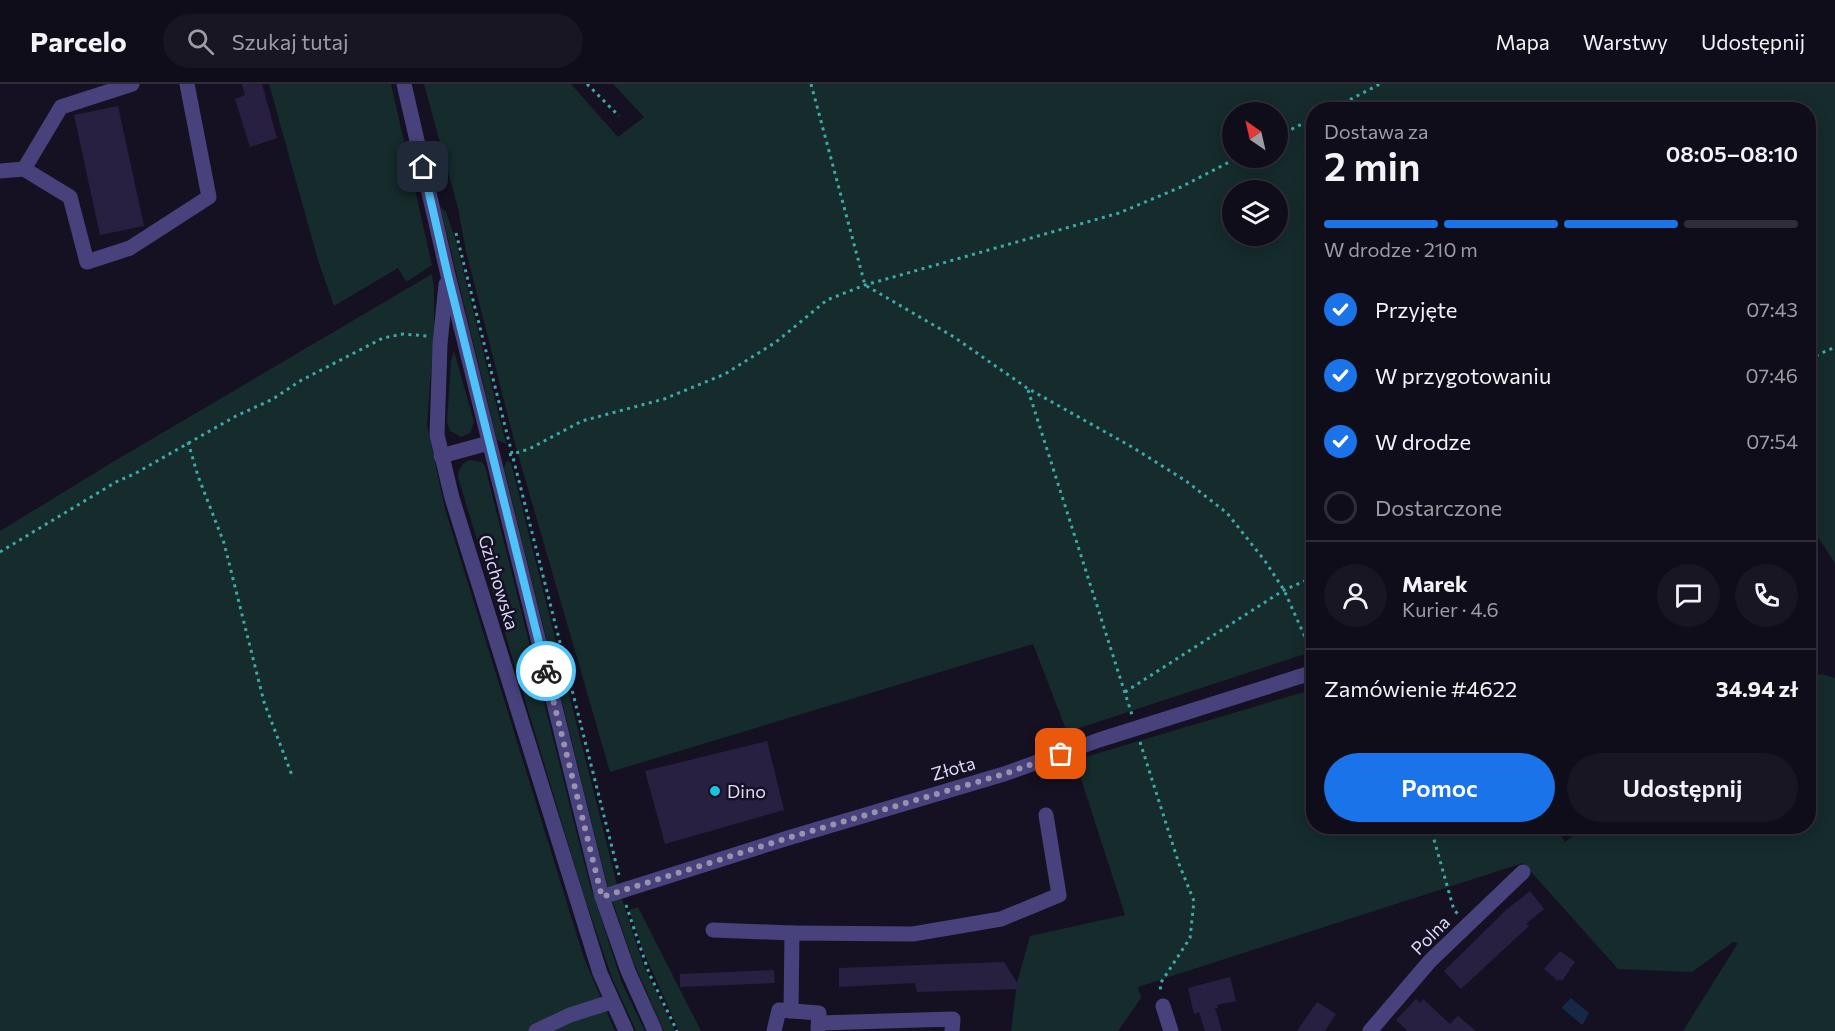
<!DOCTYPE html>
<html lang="pl">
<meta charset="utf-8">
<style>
:root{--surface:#100d1a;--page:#191623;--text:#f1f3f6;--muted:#9c9ca2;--line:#302d39;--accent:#1a73e8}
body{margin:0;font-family:Commissioner,sans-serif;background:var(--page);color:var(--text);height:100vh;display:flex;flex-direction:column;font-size:22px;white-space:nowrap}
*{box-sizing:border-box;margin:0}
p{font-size:20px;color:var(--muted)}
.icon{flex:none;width:33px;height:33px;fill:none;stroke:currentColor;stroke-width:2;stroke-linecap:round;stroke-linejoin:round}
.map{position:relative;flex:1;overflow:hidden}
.drawer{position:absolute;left:1306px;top:18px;width:510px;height:732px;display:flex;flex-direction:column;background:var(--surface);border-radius:24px;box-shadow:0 3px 15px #0003,0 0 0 2px var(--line)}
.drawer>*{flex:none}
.needle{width:39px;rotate:326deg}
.tools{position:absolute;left:1222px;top:18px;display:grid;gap:12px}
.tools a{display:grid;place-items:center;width:66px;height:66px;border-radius:50%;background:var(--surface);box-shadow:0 3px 15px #0003,0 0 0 2px var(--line);font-size:30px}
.pin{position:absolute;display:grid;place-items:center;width:51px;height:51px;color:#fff;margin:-26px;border-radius:12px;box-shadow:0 3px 9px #0006}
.courier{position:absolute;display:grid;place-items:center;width:60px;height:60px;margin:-30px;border:4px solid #4fc3f7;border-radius:50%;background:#fff;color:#222;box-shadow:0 2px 8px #0007}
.headline em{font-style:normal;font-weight:600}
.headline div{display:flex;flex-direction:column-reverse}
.headline{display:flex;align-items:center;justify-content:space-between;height:102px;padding:0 18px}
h1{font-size:39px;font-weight:600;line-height:45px}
.bar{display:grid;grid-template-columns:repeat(4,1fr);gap:9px 6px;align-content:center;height:72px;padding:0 18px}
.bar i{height:8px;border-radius:4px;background:var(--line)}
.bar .current{background:var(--accent)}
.bar p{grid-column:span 4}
.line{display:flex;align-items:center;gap:15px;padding:0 18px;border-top:2px solid var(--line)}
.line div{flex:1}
.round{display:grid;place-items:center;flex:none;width:63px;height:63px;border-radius:32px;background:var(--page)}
ol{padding:0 18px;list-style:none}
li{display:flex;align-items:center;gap:18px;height:66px}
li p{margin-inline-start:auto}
li .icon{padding:6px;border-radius:50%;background:var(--accent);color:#fff;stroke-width:4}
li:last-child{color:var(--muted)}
li i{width:33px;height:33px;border:3px solid var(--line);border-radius:50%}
.cta{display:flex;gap:12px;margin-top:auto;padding:12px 18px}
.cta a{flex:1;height:69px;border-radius:36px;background:var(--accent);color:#fff;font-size:24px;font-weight:600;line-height:69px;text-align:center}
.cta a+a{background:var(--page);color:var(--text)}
header{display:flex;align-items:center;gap:36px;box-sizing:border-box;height:84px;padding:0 30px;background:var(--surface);border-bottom:2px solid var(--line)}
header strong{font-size:28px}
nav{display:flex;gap:33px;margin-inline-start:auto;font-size:21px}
.search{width:420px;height:54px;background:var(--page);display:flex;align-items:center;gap:15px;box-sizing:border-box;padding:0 21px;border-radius:33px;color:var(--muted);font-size:22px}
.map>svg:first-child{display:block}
.green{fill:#152b2c;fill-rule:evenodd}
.water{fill:#162747}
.building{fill:#282041}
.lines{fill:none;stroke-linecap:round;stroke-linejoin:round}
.path{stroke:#3ea8a7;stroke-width:3;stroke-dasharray:3 4.5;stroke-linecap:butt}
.minor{stroke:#47427c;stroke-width:15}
.done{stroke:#9892af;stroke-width:6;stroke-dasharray:0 10.8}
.route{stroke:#4fc3f7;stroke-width:8}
.poi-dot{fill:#1cc3e1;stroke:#151123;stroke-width:2}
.labels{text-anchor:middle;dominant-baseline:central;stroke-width:5;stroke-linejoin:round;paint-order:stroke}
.street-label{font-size:18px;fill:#ded8fa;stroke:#151123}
.poi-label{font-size:18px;fill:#ded8fa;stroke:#151123;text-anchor:start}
</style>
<header>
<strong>Parcelo</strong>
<div class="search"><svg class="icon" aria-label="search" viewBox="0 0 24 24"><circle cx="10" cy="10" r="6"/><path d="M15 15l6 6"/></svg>Szukaj tutaj</div>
<nav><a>Mapa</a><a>Warstwy</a><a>Udostępnij</a></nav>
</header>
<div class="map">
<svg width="1835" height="947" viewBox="0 0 1835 947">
<rect width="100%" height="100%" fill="#151123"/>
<g class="green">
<path d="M269,0H391L432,181L406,198L398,184L334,222L318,176Z"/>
<path d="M424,0H571L618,53L644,33L613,0H1835V479L1809,440V26H1314V567L1067,648L1033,560L610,688L515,360L466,167L458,124ZM1233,28H1278V74H1233ZM1233,106H1278V152H1233Z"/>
<path d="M440,122L446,128L456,157L506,360L497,356Z"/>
<path d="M432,190L434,205V245L427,341L445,425L584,874L615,947H0V447L111,379Z"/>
<path d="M454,267L474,338L470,349L461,353L450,347L447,338L451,277Z"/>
<path d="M470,376L482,378L485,382L589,798L622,899L645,947H636L612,894L583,809L458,393C458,385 462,379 470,376Z"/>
<path d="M508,377L511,379L616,797L643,880L675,947H664L662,943L633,877L608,804L504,384L506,378Z"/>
<path d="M1822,590L1835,594V947H1683L1738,859L1733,858L1692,888L1618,885L1523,779L1138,903L1141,914L1118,947H1011L1017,899L1030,852L1125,831L1075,676L1314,605V742L1556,743L1565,758L1584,743L1809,742V593Z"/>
<path d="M638,823L701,947H679L644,869L629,826Z"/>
</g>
<path class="water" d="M1571,914L1589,929L1583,940H1581L1563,925L1562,923Z"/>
<g class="building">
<path d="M242,0H262L277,54L250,63L235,15L245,11Z"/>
<path d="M118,22L144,142L100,151L74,31Z"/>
<path d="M767,657L784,726L665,760L645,687Z"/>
<path d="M1530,807L1544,825L1526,840L1529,842L1461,905L1444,887L1506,826Z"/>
<path d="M1560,867L1575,878L1562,897L1560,895L1558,897L1544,885Z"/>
<path d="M1004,878L1021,905L917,908L915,899L839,903V884Z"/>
<path d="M774,886L775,899L680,903V890Z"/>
<path d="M1230,893L1236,917L1217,921L1218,924H1215L1222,947H1205L1199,928L1194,930L1188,904Z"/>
<path d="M1416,915L1420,919L1423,915L1450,940L1458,932L1476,947H1408L1396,936Z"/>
<path d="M1317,918L1336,930L1325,947H1297Z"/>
</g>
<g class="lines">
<g class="path">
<path d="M587,0L619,32"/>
<path d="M811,0L865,201L954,253L1027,304L1132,363L1186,397L1227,429L1265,477L1284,506L1305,553L1314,567"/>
<path d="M1330,26L1380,0"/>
<path d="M1278,52L1314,34"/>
<path d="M456,149L619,791"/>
<path d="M1809,275L1835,263"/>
<path d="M1028,306L1132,631"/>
<path d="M188,358L198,392L224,459L264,618L293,694"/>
<path d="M509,371L529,365L582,337L664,315L725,290L776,258L827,216L865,201L897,192L1119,129L1181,103L1237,74"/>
<path d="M0,468L116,398L136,389L236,332L273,315L300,297L383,254L403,250L427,252"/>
<path d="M1125,608L1284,506L1314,493"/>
<path d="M1140,658L1179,780L1194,817L1190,854L1160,900L1161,909"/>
<path d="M1428,742L1433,752L1454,826L1459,831"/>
<path d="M626,821L649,889L677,947"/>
</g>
<g class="minor">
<path d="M404,0L447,187L602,813L628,887L655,947"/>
<path d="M24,85L61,23L132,0"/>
<path d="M0,87L24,85L70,113L87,178L130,164L209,113L187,0"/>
<path d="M446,200L440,260L437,351L452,414L600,889L626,947"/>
<path d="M441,372L489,359"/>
<path d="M602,813L788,754L1004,690L1099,656L1314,588"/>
<path d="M713,846L792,849"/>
<path d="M1163,922L1171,947"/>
<path d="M791,927L792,849L913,850L1001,835L1059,811L1046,731"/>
<path d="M819,939L953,935L952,947"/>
<path d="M536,947L570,931L611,918"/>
<path d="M774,947L779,926L819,929L818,945"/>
<path d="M1370,947L1430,877L1523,788"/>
</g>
</g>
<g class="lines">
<path class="done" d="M546,587L602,813L788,754L1004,690L1061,670"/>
<path class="route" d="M423,83L447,188L546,587"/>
</g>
<circle class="poi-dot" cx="715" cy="707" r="6"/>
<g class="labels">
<g class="street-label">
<text transform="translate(499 498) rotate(73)">Gzichowska</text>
<text transform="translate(953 684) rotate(-16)">Złota</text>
<text transform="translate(1430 851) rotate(-45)">Polna</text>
</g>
<g class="poi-label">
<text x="727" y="707">Dino</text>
</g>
</g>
</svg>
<div class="tools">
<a><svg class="needle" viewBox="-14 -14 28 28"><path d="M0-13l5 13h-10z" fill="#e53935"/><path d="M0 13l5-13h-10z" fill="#9c9ca2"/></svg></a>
<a><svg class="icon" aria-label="layers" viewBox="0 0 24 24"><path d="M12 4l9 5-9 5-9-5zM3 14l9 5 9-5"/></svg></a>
</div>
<div class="pin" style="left:1061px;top:670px;background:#ea580c"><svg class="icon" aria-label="bag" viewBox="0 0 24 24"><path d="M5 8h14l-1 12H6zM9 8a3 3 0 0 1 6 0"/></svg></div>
<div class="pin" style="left:423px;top:83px;background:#1f2937"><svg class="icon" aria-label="home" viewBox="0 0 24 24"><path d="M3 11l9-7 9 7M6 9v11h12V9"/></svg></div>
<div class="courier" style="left:546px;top:587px"><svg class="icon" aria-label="bike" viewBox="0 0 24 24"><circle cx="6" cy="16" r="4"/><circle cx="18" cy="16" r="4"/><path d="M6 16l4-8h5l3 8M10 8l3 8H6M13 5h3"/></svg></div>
<section class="drawer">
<div class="headline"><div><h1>2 min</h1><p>Dostawa za</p></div><em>08:05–08:10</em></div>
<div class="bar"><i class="current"></i><i class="current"></i><i class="current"></i><i></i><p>W drodze · 210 m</p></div>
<ol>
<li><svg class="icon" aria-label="check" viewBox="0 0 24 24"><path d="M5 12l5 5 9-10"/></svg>Przyjęte<p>07:43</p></li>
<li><svg class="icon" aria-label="check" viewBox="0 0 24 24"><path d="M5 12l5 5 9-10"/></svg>W przygotowaniu<p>07:46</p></li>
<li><svg class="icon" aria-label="check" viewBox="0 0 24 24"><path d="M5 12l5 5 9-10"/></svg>W drodze<p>07:54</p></li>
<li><i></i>Dostarczone</li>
</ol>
<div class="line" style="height:108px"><a class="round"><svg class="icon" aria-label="person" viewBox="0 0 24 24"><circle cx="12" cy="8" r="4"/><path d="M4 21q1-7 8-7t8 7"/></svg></a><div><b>Marek</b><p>Kurier · 4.6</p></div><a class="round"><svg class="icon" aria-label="chat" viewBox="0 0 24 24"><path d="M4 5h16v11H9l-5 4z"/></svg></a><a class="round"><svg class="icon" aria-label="phone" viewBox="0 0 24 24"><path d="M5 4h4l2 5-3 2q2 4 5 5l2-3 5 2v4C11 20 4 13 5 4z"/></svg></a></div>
<div class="line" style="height:78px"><div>Zamówienie #4622</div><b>34.94 zł</b></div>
<div class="cta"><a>Pomoc</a><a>Udostępnij</a></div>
</section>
</div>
